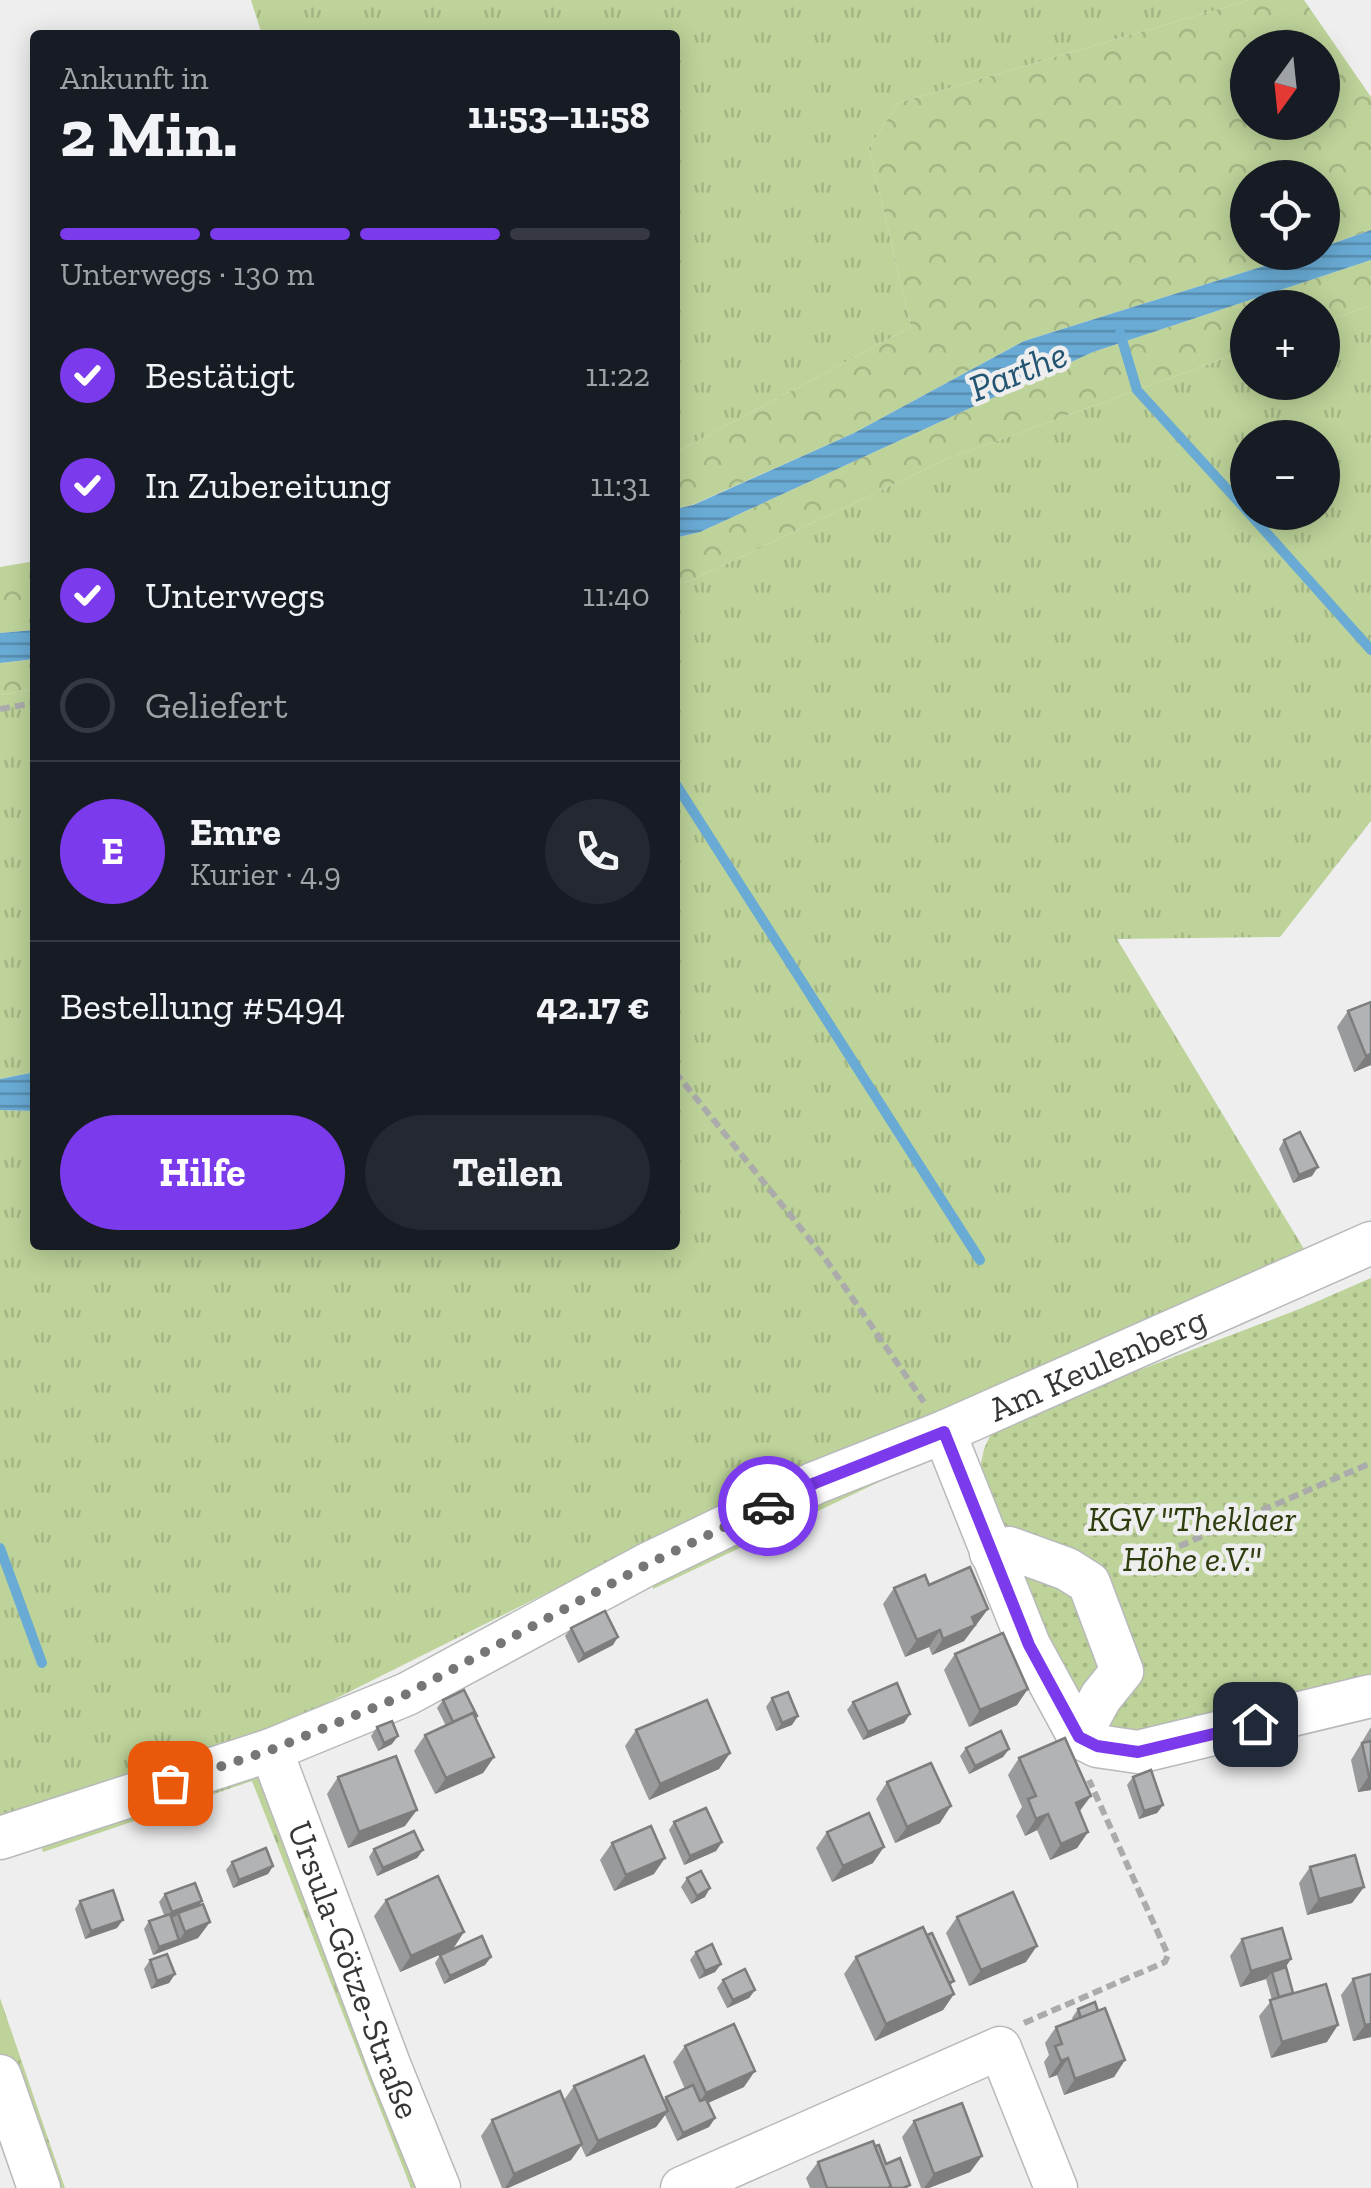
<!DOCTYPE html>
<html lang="de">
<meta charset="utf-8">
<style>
:root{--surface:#171b24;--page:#242831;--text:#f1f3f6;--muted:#9ea1a6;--line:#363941;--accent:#7c3aed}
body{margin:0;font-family:"Zilla Slab",serif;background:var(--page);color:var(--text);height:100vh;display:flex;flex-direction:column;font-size:38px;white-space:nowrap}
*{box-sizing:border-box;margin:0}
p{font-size:32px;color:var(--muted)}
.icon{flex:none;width:55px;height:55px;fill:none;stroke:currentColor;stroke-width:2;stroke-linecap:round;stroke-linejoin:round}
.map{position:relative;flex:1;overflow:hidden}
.panel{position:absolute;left:30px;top:30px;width:650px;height:1220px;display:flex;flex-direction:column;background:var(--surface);border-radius:10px;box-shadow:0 5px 25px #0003}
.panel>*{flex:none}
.needle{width:65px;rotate:195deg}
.fabs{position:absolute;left:1230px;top:30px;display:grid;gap:20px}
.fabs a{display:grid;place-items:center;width:110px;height:110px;border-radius:50%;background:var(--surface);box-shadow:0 5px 25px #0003;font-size:50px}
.pin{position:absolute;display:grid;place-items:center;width:85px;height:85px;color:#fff;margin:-42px;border-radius:20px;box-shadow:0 5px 15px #0006}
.courier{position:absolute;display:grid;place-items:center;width:100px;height:100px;margin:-50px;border:8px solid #7c3aed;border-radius:50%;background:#fff;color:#222;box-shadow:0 2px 12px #0007}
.summary em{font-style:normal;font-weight:700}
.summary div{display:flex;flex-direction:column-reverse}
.summary{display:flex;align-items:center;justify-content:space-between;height:170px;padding:0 30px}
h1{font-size:65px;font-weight:700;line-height:75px}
.bar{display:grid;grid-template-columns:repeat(4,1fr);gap:15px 10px;align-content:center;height:120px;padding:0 30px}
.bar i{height:12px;border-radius:8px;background:var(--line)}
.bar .active{background:var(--accent)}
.bar p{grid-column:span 4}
.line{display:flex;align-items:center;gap:25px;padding:0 30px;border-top:2px solid var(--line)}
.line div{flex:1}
.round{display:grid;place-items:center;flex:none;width:105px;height:105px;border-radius:52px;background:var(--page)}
ol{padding:0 30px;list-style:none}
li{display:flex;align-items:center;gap:30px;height:110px}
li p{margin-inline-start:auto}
li .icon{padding:10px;border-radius:50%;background:var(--accent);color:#fff;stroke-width:4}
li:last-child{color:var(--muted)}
li i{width:55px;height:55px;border:5px solid var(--line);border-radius:50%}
.action{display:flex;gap:20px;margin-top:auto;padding:20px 30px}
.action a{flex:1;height:115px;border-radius:60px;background:var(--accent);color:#fff;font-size:40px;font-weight:700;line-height:115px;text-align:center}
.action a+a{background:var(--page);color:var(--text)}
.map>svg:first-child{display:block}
.grass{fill:url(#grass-tufts);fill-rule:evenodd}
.forest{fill:url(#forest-crowns);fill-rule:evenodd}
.garden{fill:url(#garden-dots)}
.water{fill:url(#water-rules)}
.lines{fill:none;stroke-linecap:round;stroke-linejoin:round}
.stream{stroke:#69abd5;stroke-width:10}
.minor-casing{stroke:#b8b9ba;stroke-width:45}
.path{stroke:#ababac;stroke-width:6;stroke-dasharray:10 5;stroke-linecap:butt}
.minor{stroke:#fff;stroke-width:42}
.wall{fill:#999a9b}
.shaded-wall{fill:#7d7d7e}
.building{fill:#b2b3b4;stroke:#7d7d7e;stroke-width:2.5}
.done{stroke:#767677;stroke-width:10;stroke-dasharray:0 18}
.route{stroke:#7c3aed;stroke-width:12}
.labels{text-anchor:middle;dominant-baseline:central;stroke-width:9;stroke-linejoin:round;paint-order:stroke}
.street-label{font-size:35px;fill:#363637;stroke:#eeeeef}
.park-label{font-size:35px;font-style:italic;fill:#2e3d0d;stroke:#eeeeef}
.water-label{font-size:38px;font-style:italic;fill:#235573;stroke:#eeeeef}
</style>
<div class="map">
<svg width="1371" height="2188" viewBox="0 0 1371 2188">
<defs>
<pattern id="grass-tufts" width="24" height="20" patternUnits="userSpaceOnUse" patternTransform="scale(2.5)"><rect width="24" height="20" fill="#bdd399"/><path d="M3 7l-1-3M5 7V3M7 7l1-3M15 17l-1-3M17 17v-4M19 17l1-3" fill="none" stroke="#a3b684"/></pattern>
<pattern id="forest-crowns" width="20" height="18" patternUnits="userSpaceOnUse" patternTransform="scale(2.5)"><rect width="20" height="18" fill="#bdd399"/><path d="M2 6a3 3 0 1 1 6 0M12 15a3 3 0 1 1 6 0" fill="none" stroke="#a3b684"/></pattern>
<pattern id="garden-dots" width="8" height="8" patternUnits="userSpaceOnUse" patternTransform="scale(2.5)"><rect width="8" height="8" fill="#bdd399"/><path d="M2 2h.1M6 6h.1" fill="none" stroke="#a3b684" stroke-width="1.8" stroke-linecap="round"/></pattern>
<pattern id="water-rules" width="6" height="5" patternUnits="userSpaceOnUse" patternTransform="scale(2.5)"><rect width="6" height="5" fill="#69abd5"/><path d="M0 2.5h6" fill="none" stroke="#578cae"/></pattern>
</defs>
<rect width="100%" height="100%" fill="#eeeeef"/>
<g class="grass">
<path d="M251,0H1250L898,103L869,148L911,327L675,453V35H262Z"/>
<path d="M1371,305V821L1280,937L1117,939L1307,1254L661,1536L271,1731L0,1821V1110L35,1111V1245H675V583L690,581L947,459L1247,350L1248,382H1322L1323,323ZM1248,438H1322V512H1248Z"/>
<path d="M35,689V1072L0,1079V695Z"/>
<path d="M932,1457L653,1589L651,1576L818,1495Z"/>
<path d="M243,1772L265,1776L426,2188H411L252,1781L43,1852L38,1836Z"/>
<path d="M0,1998L65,2188H47L0,2053Z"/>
</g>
<g class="forest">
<path d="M1250,0H1304L1371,97V230L1323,247L1322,178H1248V252L1306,253L1024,341L854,433L692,505L675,509V453L911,327L869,148L898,103ZM1248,48H1322V122H1248Z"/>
<path d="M1371,260V305L1323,323L1322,308H1248L1247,350L947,459L690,581L675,583V538L700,532L1093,352Z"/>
<path d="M35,561V630L0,633V567Z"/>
<path d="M35,659V689L0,695V663Z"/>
</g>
<path class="garden" d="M1371,1278V1680L1128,1736L1076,1713L977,1482L984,1449L995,1425L1302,1308Z"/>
<g class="water">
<path d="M1371,230V260L1093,352L700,532L675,538V509L693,505L854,433L1024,341L1306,253L1322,252L1323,247Z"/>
<path d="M35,630V659L0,663V633Z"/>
<path d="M35,1072V1111L0,1110V1079Z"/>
</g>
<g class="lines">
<g class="stream">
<path d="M1120,333L1137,390L1248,512"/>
<path d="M1248,512L1371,650"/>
<path d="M675,783L980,1260"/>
<path d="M0,1548L42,1663"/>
</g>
<defs>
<g id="minor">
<path d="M944,1432L1029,1645L1079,1737L1097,1746L1138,1752L1371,1696"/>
<path d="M991,1553L1009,1548L1067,1569L1089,1583L1122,1671L1101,1697L1079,1737"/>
<path id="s1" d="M271,1750L390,2067L439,2188"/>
<path id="s2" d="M0,1838L271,1750L407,1694L646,1565L815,1483L944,1432L1371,1243"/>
<path d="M0,2076L39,2188"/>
<path d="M682,2188L1000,2048L1056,2188"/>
</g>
</defs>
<use href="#minor" class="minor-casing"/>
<g class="path">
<path d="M0,709L35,703"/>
<path d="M675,1072L824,1257L924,1402"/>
<path d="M1124,1570L1371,1463"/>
<path d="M1024,2023L1165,1962L1168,1955L1089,1780"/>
</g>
<use href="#minor" class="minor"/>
</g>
<g class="wall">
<path d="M1348,1011L1371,1065L1354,1072L1337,1027Z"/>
<path d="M1284,1140L1312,1176L1293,1183L1279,1149Z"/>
<path d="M929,1585L988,1609L964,1641L932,1655L929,1647L905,1657L883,1604L894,1588Z"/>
<path d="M571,1628L613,1645L578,1663L565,1636Z"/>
<path d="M955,1654L1017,1705L969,1727L944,1670Z"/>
<path d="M772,1698L792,1725L776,1731L766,1707Z"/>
<path d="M443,1700L477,1716L475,1718L494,1757L483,1773L435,1794L414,1751L425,1735L446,1726L437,1708Z"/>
<path d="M853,1702L910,1714L904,1723L863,1740L847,1710Z"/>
<path d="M377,1727L392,1744L378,1751L371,1736Z"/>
<path d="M1371,1727V1790L1358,1792L1351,1760Z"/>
<path d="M636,1730L730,1753L719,1769L649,1800L625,1746Z"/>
<path d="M966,1748L1009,1749L1003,1757L969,1774L960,1756Z"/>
<path d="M1019,1758L1080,1812L1088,1832L1077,1848L1050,1860L1037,1830L1025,1836L1016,1816L1022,1807L1008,1775Z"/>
<path d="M338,1777L405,1826L348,1848L327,1794Z"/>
<path d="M1133,1777L1163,1805L1157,1813L1139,1819L1127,1785Z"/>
<path d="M887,1782L940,1823L895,1843L876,1799Z"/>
<path d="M674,1822L722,1842L716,1851L684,1865L669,1830Z"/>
<path d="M827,1832L873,1863L832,1882L816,1848Z"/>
<path d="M612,1843L654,1874L614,1891L600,1860Z"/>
<path d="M374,1849L423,1850L417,1858L377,1876L369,1857Z"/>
<path d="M232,1862L273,1866L268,1874L233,1888L226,1870Z"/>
<path d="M1310,1867L1364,1887L1352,1903L1307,1915L1299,1883Z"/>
<path d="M687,1878L705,1897L691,1904L681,1887Z"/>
<path d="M165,1894L198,1905L210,1922L198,1938L153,1955L144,1929L149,1921L164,1915L159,1902Z"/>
<path d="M386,1900L453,1949L400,1972L374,1916Z"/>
<path d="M80,1901L117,1928L85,1939L75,1909Z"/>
<path d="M957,1917L1026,1962L969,1986L946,1933Z"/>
<path d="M1242,1939L1286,1967L1293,1993L1327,2042L1271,2058L1259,2016L1272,2000L1266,1979L1240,1987L1230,1956Z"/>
<path d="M696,1952L721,1964L715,1972L699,1979L690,1960Z"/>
<path d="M440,1955L491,1957L485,1965L444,1984L435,1963Z"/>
<path d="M856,1957L954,1981L950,1986L954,1994L943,2010L875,2041L844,1974Z"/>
<path d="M150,1960L175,1974L169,1983L151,1989L144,1969Z"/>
<path d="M1353,1979L1371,2037L1353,2041L1341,1995Z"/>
<path d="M723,1980L755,1990L749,1998L727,2008L717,1988Z"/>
<path d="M1078,2009L1098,2011L1125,2060L1114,2077L1064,2095L1057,2075L1049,2078L1044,2062L1049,2055L1045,2043L1056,2027L1073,2020L1072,2018Z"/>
<path d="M685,2046L744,2087L708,2103L715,2118L709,2127L677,2141L665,2115L656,2127L586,2157L581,2146L571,2160L508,2188H502L481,2136L492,2120L564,2100L574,2086L663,2101L666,2097L685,2089L673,2062Z"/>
<path d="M914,2121L982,2156L970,2172L929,2188H921L902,2137Z"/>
<path d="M818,2162L886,2164L908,2188H810L806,2178Z"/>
</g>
<g class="shaded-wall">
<path d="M1371,1054V1065L1354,1072L1366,1056Z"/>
<path d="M1318,1167L1312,1176L1293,1183L1299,1175Z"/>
<path d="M988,1609L964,1641L932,1655L943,1639L972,1617Z"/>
<path d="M940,1630L929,1647L905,1657L917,1640Z"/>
<path d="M618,1637L613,1645L578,1663L584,1654Z"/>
<path d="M1028,1689L1017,1705L969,1727L980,1710Z"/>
<path d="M910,1714L904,1723L863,1740L868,1732Z"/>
<path d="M798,1716L792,1725L776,1731L782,1723Z"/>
<path d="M398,1736L392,1744L378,1751L384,1743Z"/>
<path d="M1009,1749L1003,1757L969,1774L975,1766Z"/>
<path d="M730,1753L719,1769L649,1800L660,1784Z"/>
<path d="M494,1757L483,1773L435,1794L446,1778Z"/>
<path d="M1369,1776H1371V1790L1358,1792Z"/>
<path d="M1091,1796L1079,1812L1076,1803Z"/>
<path d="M1163,1805L1157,1813L1139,1819L1144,1811Z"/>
<path d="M951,1806L940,1823L895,1843L907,1827Z"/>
<path d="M417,1810L405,1826L348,1848L359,1832Z"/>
<path d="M1048,1814L1037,1830L1025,1836L1036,1819Z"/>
<path d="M1088,1832L1077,1848L1050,1860L1061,1844Z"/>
<path d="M722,1842L716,1851L684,1865L690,1856Z"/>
<path d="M884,1847L873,1863L832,1882L843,1866Z"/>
<path d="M423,1850L417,1858L377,1876L383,1868Z"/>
<path d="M665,1858L654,1874L614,1891L626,1875Z"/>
<path d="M273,1866L268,1874L233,1888L239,1880Z"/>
<path d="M1364,1887L1352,1903L1307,1915L1319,1899Z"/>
<path d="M710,1888L705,1897L691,1904L697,1896Z"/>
<path d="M202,1901L196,1909L178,1913L176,1916L166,1920L172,1912Z"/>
<path d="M123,1920L117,1928L85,1939L91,1931Z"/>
<path d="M210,1922L198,1938L153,1955L159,1947L179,1940L185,1932Z"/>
<path d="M464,1932L453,1949L400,1972L411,1956Z"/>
<path d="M1037,1946L1026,1962L969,1986L981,1970Z"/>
<path d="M491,1957L485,1965L444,1984L450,1976Z"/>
<path d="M1291,1959L1280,1976L1272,1972L1266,1979L1240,1987L1251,1971Z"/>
<path d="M721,1964L715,1972L699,1979L705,1971Z"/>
<path d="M175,1974L169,1983L151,1989L157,1981Z"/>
<path d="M755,1990L749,1998L727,2008L733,2000Z"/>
<path d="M954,1994L943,2010L875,2041L886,2024Z"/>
<path d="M1371,2024V2037L1353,2041L1365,2025Z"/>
<path d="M1338,2025L1327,2042L1271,2058L1282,2042Z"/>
<path d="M1068,2058L1057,2075L1049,2078L1061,2061Z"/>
<path d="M1125,2060L1114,2077L1064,2095L1075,2079Z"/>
<path d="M755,2071L744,2087L694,2109L706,2093Z"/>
<path d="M668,2111L656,2127L586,2157L598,2141Z"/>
<path d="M715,2118L709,2127L677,2141L683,2133Z"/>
<path d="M582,2144L571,2160L508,2188H505L514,2174Z"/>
<path d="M982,2156L970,2172L929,2188H924L934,2174Z"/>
</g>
<g class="building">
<path d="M1371,1002V1054L1366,1056L1348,1011Z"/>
<path d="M1300,1132L1318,1167L1299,1175L1284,1140Z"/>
<path d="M970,1567L988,1609L972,1617L975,1625L943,1639L940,1630L917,1640L894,1588L925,1575L929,1585Z"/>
<path d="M605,1611L618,1637L584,1654L571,1628Z"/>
<path d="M1003,1633L1028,1689L980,1710L955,1654Z"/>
<path d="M897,1683L910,1714L868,1732L853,1702Z"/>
<path d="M464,1690L477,1716L475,1717L473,1713L453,1722L443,1700Z"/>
<path d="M788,1692L798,1716L782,1723L772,1698Z"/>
<path d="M707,1700L730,1753L660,1784L636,1730Z"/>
<path d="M473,1713L494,1757L446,1778L425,1735Z"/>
<path d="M392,1721L398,1736L384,1743L377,1727Z"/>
<path d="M1001,1731L1009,1749L975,1766L966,1748Z"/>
<path d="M1065,1738L1091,1796L1076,1803L1088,1832L1061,1844L1048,1814L1036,1819L1028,1799L1036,1796L1019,1758Z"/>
<path d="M1371,1741V1776H1369L1362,1743Z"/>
<path d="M396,1756L417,1810L359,1832L338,1777Z"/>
<path d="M931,1763L951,1806L907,1827L887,1782Z"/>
<path d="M1151,1770L1163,1805L1144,1811L1133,1777Z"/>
<path d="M706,1808L722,1842L690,1856L674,1822Z"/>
<path d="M869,1813L884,1847L843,1866L827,1832Z"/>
<path d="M651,1826L665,1858L626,1875L612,1843Z"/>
<path d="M414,1831L423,1850L383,1868L374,1849Z"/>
<path d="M266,1848L273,1866L239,1880L232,1862Z"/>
<path d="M1355,1855L1364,1887L1319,1899L1310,1867Z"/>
<path d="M701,1871L710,1888L697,1896L687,1878Z"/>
<path d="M438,1876L464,1932L411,1956L386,1900Z"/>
<path d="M195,1883L202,1901L172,1912L165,1894Z"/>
<path d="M113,1890L123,1920L91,1931L80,1901Z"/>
<path d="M1013,1892L1037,1946L981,1970L957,1917Z"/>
<path d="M203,1904L210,1922L185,1932L178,1913Z"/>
<path d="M170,1914L179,1940L159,1947L149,1921Z"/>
<path d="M923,1927L954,1994L886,2024L856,1957Z"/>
<path d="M1282,1928L1291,1959L1251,1971L1242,1939Z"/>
<path d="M932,1933L954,1981L949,1983L927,1935Z"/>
<path d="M482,1936L491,1957L450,1976L440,1955Z"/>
<path d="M712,1944L721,1964L705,1971L696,1952Z"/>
<path d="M167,1954L175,1974L157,1981L150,1960Z"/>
<path d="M1286,1967L1293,1993L1279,1997L1272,1972Z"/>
<path d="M745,1969L755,1990L733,2000L723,1980Z"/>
<path d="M1371,1974V2024L1365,2025L1353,1979Z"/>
<path d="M1326,1984L1338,2025L1282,2042L1270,2000Z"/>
<path d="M1095,2002L1098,2011L1081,2018L1078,2009Z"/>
<path d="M1105,2008L1125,2060L1075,2079L1068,2058L1061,2061L1055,2046L1062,2044L1056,2027Z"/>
<path d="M734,2024L755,2071L706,2093L685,2046Z"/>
<path d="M644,2056L668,2111L598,2141L574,2086Z"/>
<path d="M693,2085L700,2101L706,2099L715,2118L683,2133L666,2097Z"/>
<path d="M560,2091L582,2144L514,2174L492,2120Z"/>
<path d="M962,2103L982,2156L934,2174L914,2121Z"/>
<path d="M873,2141L891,2186L887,2188H827L818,2162Z"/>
<path d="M879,2145L886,2164L900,2158L910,2185L903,2188H890L891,2186L875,2146Z"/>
</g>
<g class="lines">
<path class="done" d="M170,1783L271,1750L407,1694L646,1565L768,1506"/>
<path class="route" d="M768,1506L815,1483L944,1432L1029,1645L1079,1737L1097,1746L1138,1752L1255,1724"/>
</g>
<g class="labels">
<g class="street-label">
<text stroke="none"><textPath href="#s2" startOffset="1198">Am Keulenberg</textPath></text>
<text stroke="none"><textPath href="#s1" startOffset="235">Ursula-Götze-Straße</textPath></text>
</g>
<g class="park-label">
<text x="1192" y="1519">KGV "Theklaer<tspan x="1192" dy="40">Höhe e.V."</tspan></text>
</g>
<g class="water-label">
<text transform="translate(1018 371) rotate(-22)">Parthe</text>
</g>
</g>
</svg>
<div class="fabs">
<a><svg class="needle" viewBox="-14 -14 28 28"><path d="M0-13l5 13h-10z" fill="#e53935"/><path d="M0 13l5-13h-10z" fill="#9ea1a6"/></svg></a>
<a><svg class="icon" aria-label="locate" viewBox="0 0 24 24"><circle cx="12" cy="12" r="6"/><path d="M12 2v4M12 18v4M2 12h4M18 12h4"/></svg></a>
<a>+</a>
<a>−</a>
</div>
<div class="pin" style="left:170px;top:1783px;background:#ea580c"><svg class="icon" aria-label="bag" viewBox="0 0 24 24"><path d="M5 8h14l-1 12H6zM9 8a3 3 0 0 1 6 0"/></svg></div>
<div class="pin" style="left:1255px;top:1724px;background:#1f2937"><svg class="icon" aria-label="home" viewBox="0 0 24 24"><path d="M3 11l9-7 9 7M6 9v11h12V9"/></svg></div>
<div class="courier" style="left:768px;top:1506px"><svg class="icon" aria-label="car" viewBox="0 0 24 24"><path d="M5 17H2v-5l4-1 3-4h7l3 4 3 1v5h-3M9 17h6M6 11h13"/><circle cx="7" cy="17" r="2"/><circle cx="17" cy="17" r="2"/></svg></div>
<section class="panel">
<div class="summary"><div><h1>2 Min.</h1><p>Ankunft in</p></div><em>11:53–11:58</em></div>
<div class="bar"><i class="active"></i><i class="active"></i><i class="active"></i><i></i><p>Unterwegs · 130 m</p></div>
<ol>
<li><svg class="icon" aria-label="check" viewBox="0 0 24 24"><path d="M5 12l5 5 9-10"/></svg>Bestätigt<p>11:22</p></li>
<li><svg class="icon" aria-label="check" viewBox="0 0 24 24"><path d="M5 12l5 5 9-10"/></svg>In Zubereitung<p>11:31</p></li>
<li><svg class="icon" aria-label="check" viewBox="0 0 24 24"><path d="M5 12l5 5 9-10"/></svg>Unterwegs<p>11:40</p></li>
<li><i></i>Geliefert</li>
</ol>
<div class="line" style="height:180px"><b class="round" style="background:var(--accent);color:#fff">E</b><div><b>Emre</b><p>Kurier · 4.9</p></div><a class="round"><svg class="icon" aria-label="phone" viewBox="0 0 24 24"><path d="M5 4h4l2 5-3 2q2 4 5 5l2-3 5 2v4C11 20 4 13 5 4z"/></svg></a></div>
<div class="line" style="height:130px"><div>Bestellung #5494</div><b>42.17 €</b></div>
<div class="action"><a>Hilfe</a><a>Teilen</a></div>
</section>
</div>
